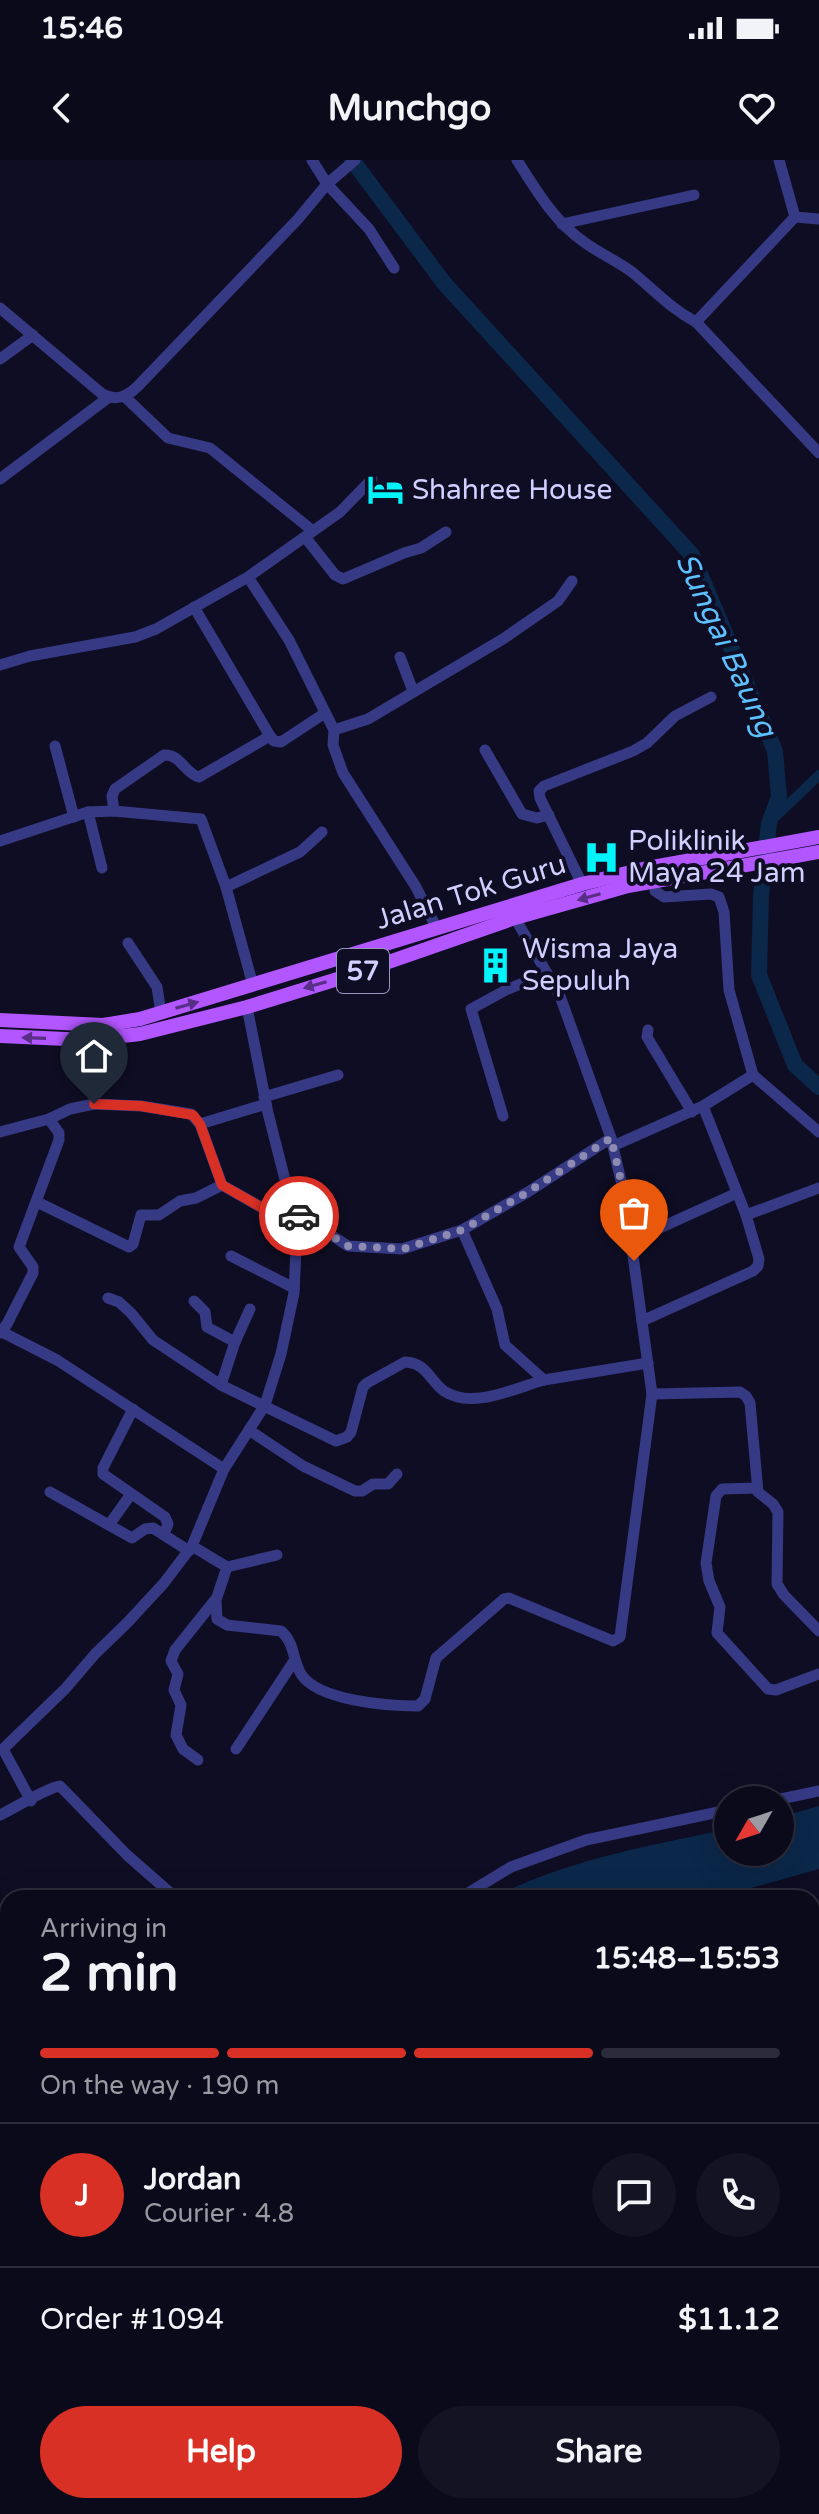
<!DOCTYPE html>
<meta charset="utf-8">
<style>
:root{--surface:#0b0a1a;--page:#141323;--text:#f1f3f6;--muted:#9a9aa2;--line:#2b2b39;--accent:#d93025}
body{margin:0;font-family:"Varela Round",sans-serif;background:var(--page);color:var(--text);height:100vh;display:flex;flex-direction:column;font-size:30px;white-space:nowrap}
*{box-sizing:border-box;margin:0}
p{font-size:26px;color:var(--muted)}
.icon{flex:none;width:44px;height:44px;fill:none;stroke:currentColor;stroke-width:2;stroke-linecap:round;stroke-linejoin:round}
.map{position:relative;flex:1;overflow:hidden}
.drawer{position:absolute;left:0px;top:1730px;width:820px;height:624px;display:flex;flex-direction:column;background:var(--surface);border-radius:24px 24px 0 0;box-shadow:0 8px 32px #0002,0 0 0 2px var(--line)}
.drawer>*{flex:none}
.needle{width:52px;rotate:231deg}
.tools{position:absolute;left:714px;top:1626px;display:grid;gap:16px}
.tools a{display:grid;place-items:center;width:80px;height:80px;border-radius:50%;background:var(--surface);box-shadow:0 8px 32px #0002,0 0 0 2px var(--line);font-size:40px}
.pin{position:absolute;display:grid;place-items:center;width:68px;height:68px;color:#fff;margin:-82px -34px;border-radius:50% 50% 50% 0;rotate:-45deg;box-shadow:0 0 8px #0007}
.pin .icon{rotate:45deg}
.courier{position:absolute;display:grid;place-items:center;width:80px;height:80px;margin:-40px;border:6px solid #d93025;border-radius:50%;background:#fff;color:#222;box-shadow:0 2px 10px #0007}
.headline em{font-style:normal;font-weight:800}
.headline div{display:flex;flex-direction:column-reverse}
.headline{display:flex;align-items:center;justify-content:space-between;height:136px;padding:0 40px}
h1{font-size:52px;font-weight:800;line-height:60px}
.bar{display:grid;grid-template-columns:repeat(4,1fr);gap:12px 8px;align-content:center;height:96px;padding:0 40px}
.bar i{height:10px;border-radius:6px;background:var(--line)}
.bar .current{background:var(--accent)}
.bar p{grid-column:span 4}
.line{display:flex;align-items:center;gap:20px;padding:0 40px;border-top:2px solid var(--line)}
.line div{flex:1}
.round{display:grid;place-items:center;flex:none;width:84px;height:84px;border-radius:42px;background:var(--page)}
.primary-button{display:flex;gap:16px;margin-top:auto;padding:16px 40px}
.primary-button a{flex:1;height:92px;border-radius:48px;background:var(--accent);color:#fff;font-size:32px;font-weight:800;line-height:92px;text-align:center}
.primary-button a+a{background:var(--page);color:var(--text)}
.status{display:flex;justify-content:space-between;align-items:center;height:56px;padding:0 40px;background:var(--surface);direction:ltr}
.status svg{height:22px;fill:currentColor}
header{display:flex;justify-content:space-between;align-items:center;height:104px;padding:0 40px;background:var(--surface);font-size:36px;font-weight:800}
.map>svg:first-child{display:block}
.water{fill:#0b2749}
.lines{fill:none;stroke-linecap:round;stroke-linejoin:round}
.canal{stroke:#0b2749;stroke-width:10}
.river{stroke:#0b2749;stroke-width:16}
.minor{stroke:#363a84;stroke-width:11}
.major{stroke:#b256ff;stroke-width:14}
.oneway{fill:#582e86}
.done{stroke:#8d8bb2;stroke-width:8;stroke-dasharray:0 14.4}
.route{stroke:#d93025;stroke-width:10}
.labels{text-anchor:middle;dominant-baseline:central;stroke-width:8;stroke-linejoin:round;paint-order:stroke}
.shield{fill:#0f0d23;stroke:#9795bd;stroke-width:2}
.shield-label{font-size:26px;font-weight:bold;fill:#d1cfff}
.poi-label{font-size:28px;fill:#d1cfff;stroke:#0f0d23;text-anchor:start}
.street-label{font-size:28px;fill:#d1cfff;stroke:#0f0d23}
.water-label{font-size:30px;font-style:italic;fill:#5dc1ff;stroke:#0f0d23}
</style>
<div class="status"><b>15:46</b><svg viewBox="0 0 49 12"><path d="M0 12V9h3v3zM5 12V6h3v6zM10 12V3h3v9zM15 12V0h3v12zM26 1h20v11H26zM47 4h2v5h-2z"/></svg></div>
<header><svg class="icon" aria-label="back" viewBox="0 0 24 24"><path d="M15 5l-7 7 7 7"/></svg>Munchgo<svg class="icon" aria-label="heart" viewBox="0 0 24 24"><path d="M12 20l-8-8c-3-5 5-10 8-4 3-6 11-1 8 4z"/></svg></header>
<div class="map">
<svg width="819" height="2354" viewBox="0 0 819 2354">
<rect width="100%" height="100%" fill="#0f0d23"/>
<g class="water">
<path d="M819,1646V1709L715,1738H492C566,1700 648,1686 728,1669V1692H780V1657Z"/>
<path d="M8,2276V2345L5,2354H0V2281Z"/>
</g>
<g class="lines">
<path class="canal" d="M769,663L819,615"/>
<path class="river" d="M352,0L444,123L692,395L775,591L779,637L769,663L761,736L759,815L795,905L819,927"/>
<g class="minor">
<path d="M312,0L327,24L369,69L394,108"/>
<path d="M517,0C536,30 554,61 584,82C599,93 617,101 632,112C654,130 671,149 696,162L819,293"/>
<path d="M779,0L795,57L819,59"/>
<path d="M562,64L694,35"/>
<path d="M0,148L101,233C115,242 127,237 138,226L298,59L327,24L355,0"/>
<path d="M696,162L795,57"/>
<path d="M0,199L33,175"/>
<path d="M124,236L168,278L210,288L313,371"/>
<path d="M0,319L109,237"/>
<path d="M305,377L335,415L343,419L404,393L421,388L446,372"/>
<path d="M248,417L289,480L334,570L333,585L343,613L416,727L437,769"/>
<path d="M194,447L270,576"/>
<path d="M400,497L413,531"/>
<path d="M0,505L30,496L135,477L156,469L248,417L340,352L372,319"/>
<path d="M334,570L368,559L503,479L558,441L572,421"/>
<path d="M55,586L74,657"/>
<path d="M485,590L522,654L537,658L549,655"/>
<path d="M114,651L112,636L115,629L164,595C181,594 184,613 199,617L270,576L274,581L281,582L325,553"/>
<path d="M88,652L102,708"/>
<path d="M0,681L88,652L114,651L201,659L226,727L253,825"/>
<path d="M655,720V731L664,737L711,734L719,737L724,752L729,830L753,915L819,972"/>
<path d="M582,724L540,638L539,631L544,626L633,591L647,583L675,556L711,537"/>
<path d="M226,727L300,692L322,672"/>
<path d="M128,783L157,827L161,853"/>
<path d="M648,870L647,877L692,952"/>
<path d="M264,937L338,915"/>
<path d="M503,956L471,849L506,830L547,813"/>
<path d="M200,964L222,1025"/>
<path d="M0,972L49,959L70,949L94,944L141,946L191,954L200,964L266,944"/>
<path d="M613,986L703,946L753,915"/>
<path d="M37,1042L129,1087L133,1084L141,1055H159L180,1041L196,1038L222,1025L273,1054L294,1055L308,1060L348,1086L402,1089L462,1070L528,1032L611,978"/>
<path d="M746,1055L819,1028"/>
<path d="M462,1070L497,1149L505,1185L544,1220L648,1203"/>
<path d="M631,1081L737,1033"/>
<path d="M231,1096L294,1128"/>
<path d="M108,1138L119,1142L131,1153L153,1180L221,1225L336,1281L347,1277L351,1272L363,1227L367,1223L405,1202C427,1203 429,1220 444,1231C472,1250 515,1228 544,1220"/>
<path d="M194,1141L205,1152L207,1167L235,1182"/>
<path d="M642,1161L753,1111L758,1106L759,1099L746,1055L703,946"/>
<path d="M2,1172L57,1200L224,1309"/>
<path d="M0,1173L7,1164L33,1113V1107L19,1087L59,980V973L49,959"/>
<path d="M221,1225L235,1182L250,1149"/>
<path d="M652,1234L740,1232L746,1236L750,1243L758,1332L773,1344L778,1352L777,1424L784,1435L819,1471"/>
<path d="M133,1249L103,1308V1314L165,1357L168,1364L164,1374"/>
<path d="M249,1270L303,1306L355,1331H362L373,1324H388L397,1314"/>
<path d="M757,1328L722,1329L716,1336L706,1403L709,1421L720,1447L717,1473L768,1529L776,1530L819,1514"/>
<path d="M50,1332L132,1378L145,1369L153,1368L189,1391"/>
<path d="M109,1365L131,1334"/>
<path d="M192,1386L227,1407L216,1440L217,1459L227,1465L281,1471C295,1483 292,1499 301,1514C318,1541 388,1546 418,1546L425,1539L436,1498L504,1439L509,1438L613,1481L620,1477L652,1234L631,1081L625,1038L611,978L560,836L515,758"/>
<path d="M227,1407L277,1395"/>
<path d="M236,1589L294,1501"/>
<path d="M198,1600L183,1589L176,1575L181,1545L174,1530L178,1514L171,1501L175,1490L215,1440"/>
<path d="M776,1640L819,1631"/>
<path d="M31,1641L3,1589L65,1529L95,1494L128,1462L164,1423L192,1386L224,1309L265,1245L281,1194L294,1133L296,1089L294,1055L268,953L247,847"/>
<path d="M0,1655C15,1648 46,1628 60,1626L127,1695L176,1738"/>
<path d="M460,1738L511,1707L586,1680L728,1650"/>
<path d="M812,1788L819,1786"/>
<path d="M812,1912L819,1925"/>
<path d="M0,2221L8,2216"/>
</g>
<g class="major">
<path d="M0,860L103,865L140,859L582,724L647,708L819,677"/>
<path d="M0,876L88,880L140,874L247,847L357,813L515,758L628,726L819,692"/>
</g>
</g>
<defs><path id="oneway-solid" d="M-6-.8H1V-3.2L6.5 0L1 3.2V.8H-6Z" transform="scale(2)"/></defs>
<g class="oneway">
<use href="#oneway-solid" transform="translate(589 737) rotate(164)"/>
<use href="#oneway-solid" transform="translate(315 825) rotate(164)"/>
<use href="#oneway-solid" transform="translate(187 845) rotate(-16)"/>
<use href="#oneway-solid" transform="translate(34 878) rotate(-178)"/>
</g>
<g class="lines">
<path class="done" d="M299,1056L348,1086L403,1089L462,1070L528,1032L611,978L625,1038L634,1101"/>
<path class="route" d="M94,944L141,946L193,955L200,964L222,1025L273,1054L299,1056"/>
</g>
<defs>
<symbol id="hotel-bare" viewBox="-9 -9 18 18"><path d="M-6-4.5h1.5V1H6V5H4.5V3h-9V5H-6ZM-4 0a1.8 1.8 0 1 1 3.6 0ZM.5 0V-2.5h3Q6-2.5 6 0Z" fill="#00f5fa" stroke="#0f0d23" stroke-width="2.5" paint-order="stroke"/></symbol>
<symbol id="hospital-bare" viewBox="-9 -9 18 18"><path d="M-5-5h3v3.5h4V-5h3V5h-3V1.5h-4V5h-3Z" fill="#00f5fa" stroke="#0f0d23" stroke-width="2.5" paint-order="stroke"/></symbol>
<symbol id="building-bare" viewBox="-9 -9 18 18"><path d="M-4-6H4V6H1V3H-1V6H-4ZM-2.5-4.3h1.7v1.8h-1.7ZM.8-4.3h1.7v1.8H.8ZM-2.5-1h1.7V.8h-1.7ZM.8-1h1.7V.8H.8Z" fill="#00f5fa" stroke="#0f0d23" stroke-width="2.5" paint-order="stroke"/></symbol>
</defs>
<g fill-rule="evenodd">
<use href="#hotel-bare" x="360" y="304" width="51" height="51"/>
<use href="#hospital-bare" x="576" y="672" width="51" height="51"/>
<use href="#building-bare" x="470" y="780" width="51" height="51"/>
</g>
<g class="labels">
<rect class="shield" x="337" y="789" width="52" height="44" rx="6"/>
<g class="shield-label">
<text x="363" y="811">57</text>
</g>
<g class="poi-label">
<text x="412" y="330">Shahree House</text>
<text x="628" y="681">Poliklinik<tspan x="628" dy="32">Maya 24 Jam</tspan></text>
<text x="522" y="789">Wisma Jaya<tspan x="522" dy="32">Sepuluh</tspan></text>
</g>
<g class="street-label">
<text transform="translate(471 732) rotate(-17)">Jalan Tok Guru</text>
</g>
<g class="water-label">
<text transform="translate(726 485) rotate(65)">Sungai Baung</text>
</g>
</g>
</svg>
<div class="tools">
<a><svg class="needle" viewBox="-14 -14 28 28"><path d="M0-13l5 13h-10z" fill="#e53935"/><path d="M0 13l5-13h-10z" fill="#9a9aa2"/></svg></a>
</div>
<div class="pin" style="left:634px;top:1101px;background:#ea580c"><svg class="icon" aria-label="bag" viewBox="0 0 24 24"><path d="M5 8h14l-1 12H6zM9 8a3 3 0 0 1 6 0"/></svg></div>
<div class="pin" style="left:94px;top:944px;background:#1f2937"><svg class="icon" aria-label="home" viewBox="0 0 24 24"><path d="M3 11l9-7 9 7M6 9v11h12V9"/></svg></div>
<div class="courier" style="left:299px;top:1056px"><svg class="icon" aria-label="car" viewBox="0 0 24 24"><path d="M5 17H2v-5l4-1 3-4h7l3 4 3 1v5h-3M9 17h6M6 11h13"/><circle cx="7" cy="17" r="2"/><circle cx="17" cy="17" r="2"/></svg></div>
<section class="drawer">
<div class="headline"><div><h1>2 min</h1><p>Arriving in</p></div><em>15:48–15:53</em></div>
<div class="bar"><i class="current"></i><i class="current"></i><i class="current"></i><i></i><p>On the way · 190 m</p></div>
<div class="line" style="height:144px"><b class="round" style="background:var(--accent);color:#fff">J</b><div><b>Jordan</b><p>Courier · 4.8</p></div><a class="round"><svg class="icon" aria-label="chat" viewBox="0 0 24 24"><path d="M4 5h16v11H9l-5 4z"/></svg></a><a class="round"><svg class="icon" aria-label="phone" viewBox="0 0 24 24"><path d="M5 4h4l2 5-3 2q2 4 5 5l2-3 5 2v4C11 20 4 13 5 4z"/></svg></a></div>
<div class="line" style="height:104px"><div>Order #1094</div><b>$11.12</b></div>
<div class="primary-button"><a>Help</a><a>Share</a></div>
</section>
</div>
